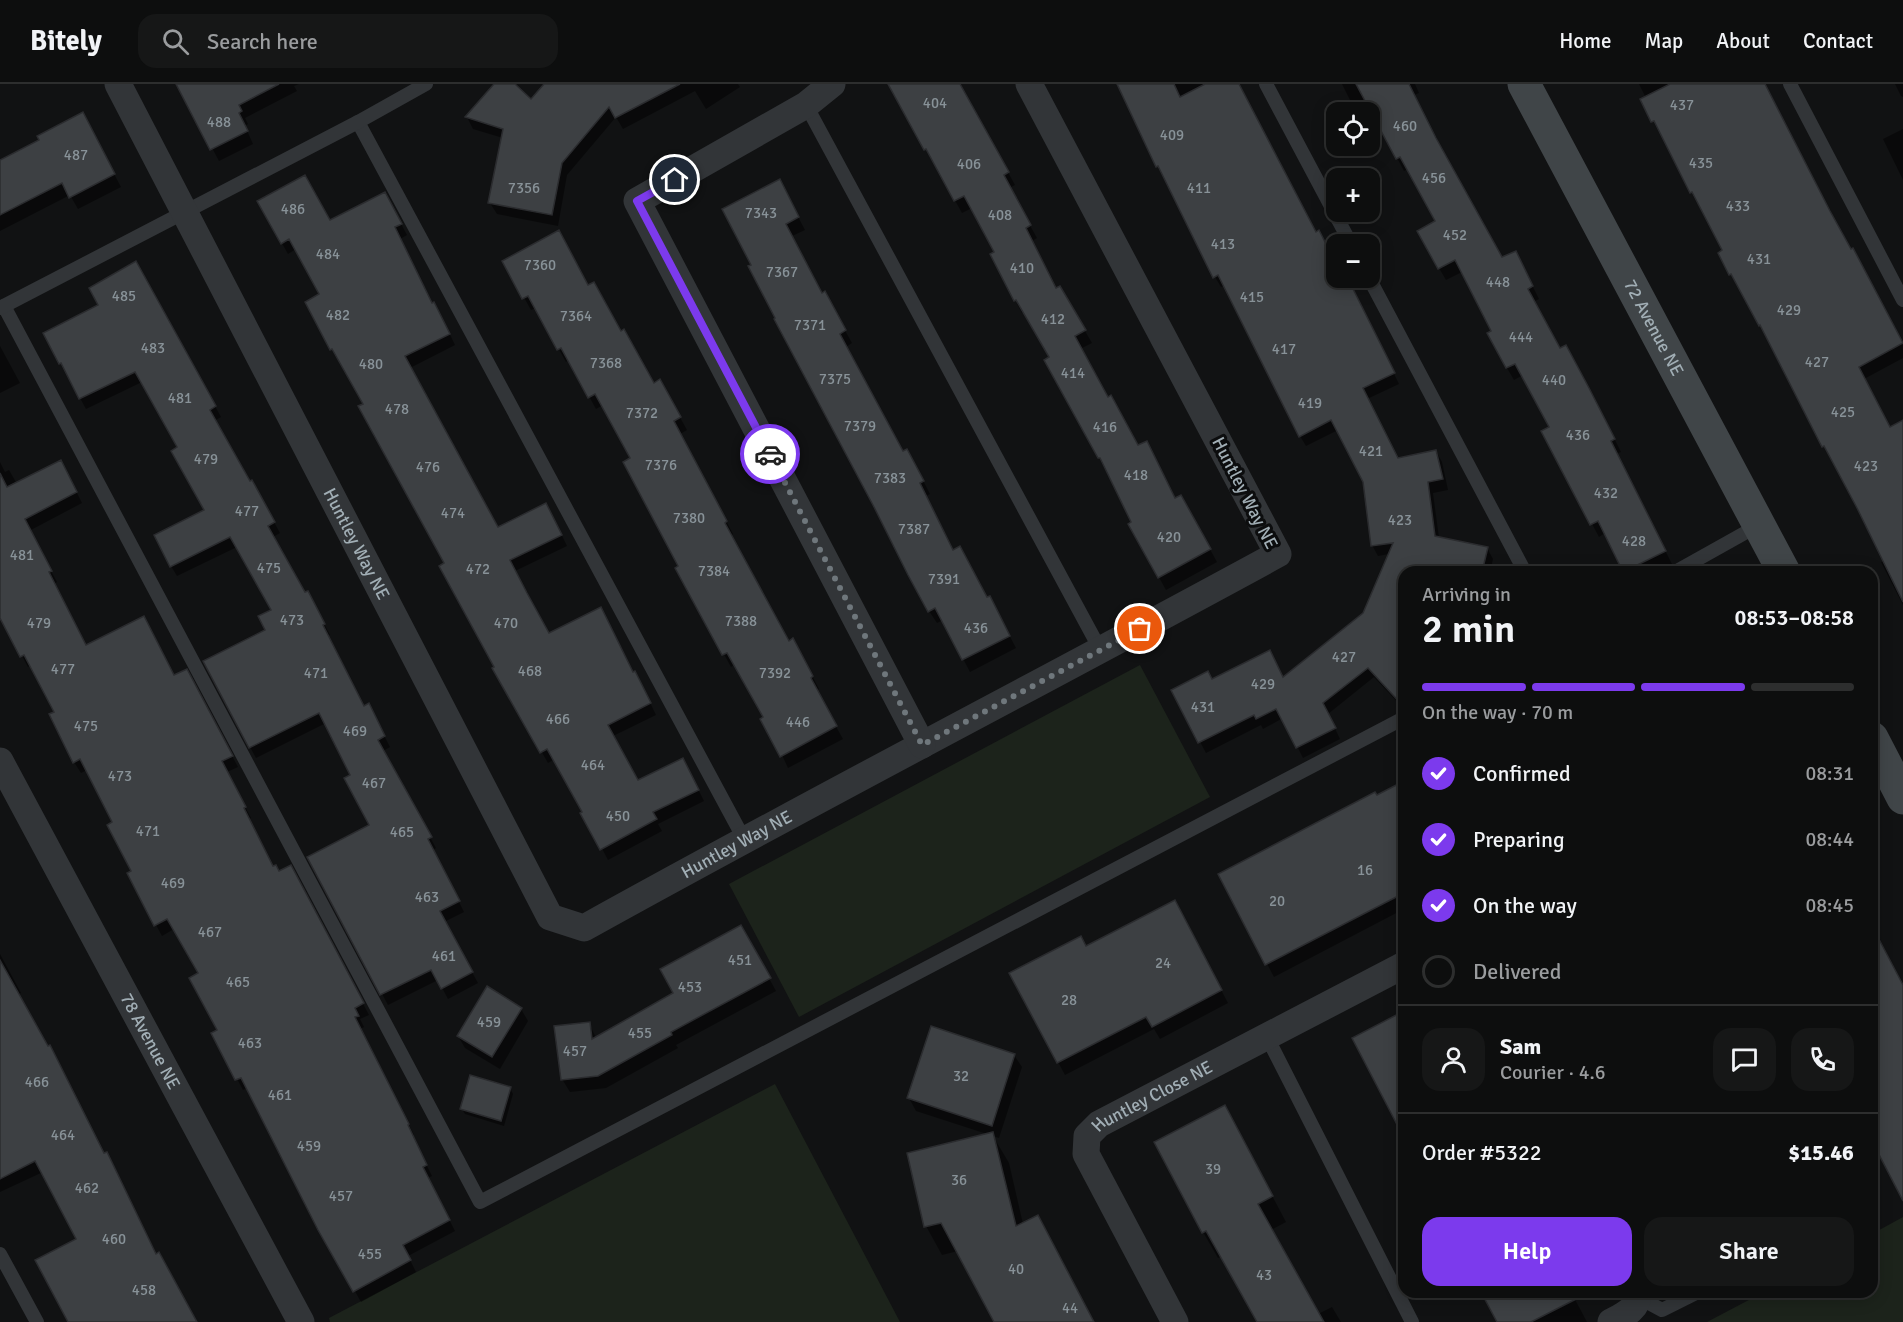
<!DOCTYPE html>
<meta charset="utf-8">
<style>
:root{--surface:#0d0e0e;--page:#161717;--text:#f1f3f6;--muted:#9a9c9e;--line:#2d2e2e;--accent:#7c3aed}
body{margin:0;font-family:Signika,sans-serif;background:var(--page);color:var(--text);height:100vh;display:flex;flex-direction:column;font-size:22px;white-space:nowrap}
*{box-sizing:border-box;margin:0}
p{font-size:20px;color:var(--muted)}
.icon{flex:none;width:33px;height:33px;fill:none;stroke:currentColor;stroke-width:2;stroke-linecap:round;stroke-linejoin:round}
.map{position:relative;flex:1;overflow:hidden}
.side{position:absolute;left:1398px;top:482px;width:480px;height:732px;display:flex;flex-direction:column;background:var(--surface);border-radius:18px;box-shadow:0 3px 15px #0003,0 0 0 2px var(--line)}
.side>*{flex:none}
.buttons{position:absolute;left:1326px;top:18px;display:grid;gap:12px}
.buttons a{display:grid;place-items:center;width:54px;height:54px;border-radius:12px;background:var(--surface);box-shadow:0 3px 15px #0003,0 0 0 2px var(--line);font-size:30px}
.pin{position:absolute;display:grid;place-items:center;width:51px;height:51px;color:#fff;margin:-26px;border:3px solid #fff;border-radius:50%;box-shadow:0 2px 6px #0007}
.courier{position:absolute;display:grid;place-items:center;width:60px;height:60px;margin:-30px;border:4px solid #7c3aed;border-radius:50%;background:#fff;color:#222;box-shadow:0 2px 8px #0007}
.head em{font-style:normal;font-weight:600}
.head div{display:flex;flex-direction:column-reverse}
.head{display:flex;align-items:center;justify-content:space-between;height:102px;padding:0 24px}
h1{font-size:39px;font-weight:600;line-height:45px}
.bar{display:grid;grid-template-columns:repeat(4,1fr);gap:9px 6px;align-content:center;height:72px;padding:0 24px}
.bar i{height:8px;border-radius:4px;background:var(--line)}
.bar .selected{background:var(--accent)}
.bar p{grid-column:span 4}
.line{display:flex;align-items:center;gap:15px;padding:0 24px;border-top:2px solid var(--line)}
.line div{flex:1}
.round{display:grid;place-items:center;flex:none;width:63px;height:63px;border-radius:18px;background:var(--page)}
ol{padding:0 24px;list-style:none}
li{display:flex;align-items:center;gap:18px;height:66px}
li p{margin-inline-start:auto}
li .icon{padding:6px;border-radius:50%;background:var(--accent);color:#fff;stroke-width:4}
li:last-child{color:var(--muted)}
li i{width:33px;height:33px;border:3px solid var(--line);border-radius:50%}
.cta{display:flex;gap:12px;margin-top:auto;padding:12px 24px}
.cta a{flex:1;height:69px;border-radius:18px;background:var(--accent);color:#fff;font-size:24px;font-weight:600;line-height:69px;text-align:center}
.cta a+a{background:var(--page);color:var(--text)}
header{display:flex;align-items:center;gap:36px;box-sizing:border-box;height:84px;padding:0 30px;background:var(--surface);border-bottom:2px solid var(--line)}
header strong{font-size:28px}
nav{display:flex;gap:33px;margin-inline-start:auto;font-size:21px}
.search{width:420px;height:54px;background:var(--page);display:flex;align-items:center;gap:15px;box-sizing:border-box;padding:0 21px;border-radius:18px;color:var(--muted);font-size:22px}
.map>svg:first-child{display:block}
.green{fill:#1c231b}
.shadow{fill:#0007}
.building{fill:#3d4043;stroke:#2b2c2f;stroke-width:1.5}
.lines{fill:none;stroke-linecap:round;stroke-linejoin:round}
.lane{stroke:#323538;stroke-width:14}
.street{stroke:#323538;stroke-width:27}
.secondary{stroke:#404548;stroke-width:33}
.done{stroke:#6f777c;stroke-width:6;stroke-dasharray:0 10.8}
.route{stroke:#7c3aed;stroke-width:8}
.labels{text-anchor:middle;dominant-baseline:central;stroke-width:6;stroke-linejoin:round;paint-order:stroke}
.number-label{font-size:15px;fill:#889298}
.street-label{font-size:18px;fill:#a1aeb5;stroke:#0c0d0e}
</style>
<header>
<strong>Bitely</strong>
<div class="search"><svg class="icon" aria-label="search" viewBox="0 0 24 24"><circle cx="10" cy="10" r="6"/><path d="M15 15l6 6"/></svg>Search here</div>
<nav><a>Home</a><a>Map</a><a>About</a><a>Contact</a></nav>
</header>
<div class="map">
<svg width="1903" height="1238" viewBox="0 0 1903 1238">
<rect width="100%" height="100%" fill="#111213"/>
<g class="green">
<path d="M1140,581L1210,713L799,933L729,800Z"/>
<path d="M775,1000L900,1238H330L329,1234Z"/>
<path d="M1903,1133V1238H1707L1764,1208H1872V1150Z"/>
</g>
<g class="shadow">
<path d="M178,0H299L294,2L297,7L245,34L248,40L245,42L253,60L219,77Z"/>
<path d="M497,0H513L532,17L546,0H738L740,3L706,25L695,7L623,45L616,33L567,91L558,142L497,130L490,119L503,54L473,45L467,33Z"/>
<path d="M897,0H959L1015,101L1009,104L1037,154L1032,157L1057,206L1060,204L1092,259L1080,265L1137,363L1175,416L1181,413L1217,478L1166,506L1130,441L1133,439L1099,374L1051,274L1024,228L1022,229L1015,216L996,169L972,124L962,129L892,3Z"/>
<path d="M1119,0H1238L1316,150L1318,148L1336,182V194H1343L1356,213L1399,300L1367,315L1398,375L1436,367L1442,378L1448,406L1433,409L1439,454L1487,464L1493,475L1490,488H1404V625L1374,593L1328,630L1340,655L1303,674L1283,634L1263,645L1261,641L1206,669L1173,607L1212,597L1283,595L1364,530L1389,470L1378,472L1372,461L1364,398L1338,346L1306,362L1300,352L1225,201L1221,203L1215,193L1165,92H1163L1157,82Z"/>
<path d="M1342,0H1415L1419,9L1414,11L1471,120L1472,119L1479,132L1502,175L1522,181L1539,215L1533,218L1560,266L1596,318L1621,368L1616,370L1672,480L1657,488H1625L1605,449L1599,453L1543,348L1551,344L1523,291L1514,296L1507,284L1489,250L1493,247L1462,188L1446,196L1439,184L1437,138L1408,85L1404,87L1374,31L1370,34V28H1356Z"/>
<path d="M1639,0H1764L1850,167L1859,176L1903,261V274L1864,295L1889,344L1903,337V521L1881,478L1884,477L1859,424L1824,362L1767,251L1738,200L1737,201L1731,190L1720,169L1724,167L1699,118L1697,119L1691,108L1660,47L1659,48L1653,37L1646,14Z"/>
<path d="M1895,0H1903V13L1901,12Z"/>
<path d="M89,43L121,103L78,125L70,111L0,147V78Z"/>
<path d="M1903,45V96L1883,55Z"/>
<path d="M786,110L805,146L792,152L822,211L824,209L852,259L846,263L903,369L914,379L930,410L926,412L953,467L996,526L1016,564L970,588L943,536L937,539L929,527L776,236Z"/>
<path d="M259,118L329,138L391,121L407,151L400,155L432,221L440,230L455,261L410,284L497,445L552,431L567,462L515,487L549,551L633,590L641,600L656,631L613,652L638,698L689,687L704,717L658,740L662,747L608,776L555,675L548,679L494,585L496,583L446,480L365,321L339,275L338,276L331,265L321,211L296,165L288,170Z"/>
<path d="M504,178L588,203L653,301L667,310L687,346L680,350L733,450L730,452L788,559L800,569L819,605L816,607L843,655L788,684L765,634L735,580L731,583L677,484L680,483L632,374L603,321L596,325L569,276L566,278L536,224L531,226Z"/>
<path d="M136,179L221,333L214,337L249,399L252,398L280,449L273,453L304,510L313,519L330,551L327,552L364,623L374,632L390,663L383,667L436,764L433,766L464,828L444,838L478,899L448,915L438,896L388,921L309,773L371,742L352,692L326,639L256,674L250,663L267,546L273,526L237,463L177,492L171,482L206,427L179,364L142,298L86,325L45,250L100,222Z"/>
<path d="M0,262L20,299L0,309Z"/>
<path d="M0,378L5,388L9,386L17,400L67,389L82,419L29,447L57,498L54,500L86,563L174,593L192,597L238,683L227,688L251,734L248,735L273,784L279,788L296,793L369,931L360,935L364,943L360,945L414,1051L412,1052L432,1092L428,1094L455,1147L408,1172L416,1188L361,1218L320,1145L247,1004L243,1006L213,950L219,946L200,889L174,845L162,852L156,841L114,739L87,686L81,689L74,678L51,631L56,629L31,581L28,583L0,531Z"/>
<path d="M1404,699V825L1274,893L1220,791Z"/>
<path d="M1181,830L1228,919L1160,955L1154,945L1065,991L1011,890Z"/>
<path d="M741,843L776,907L676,961L678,964L606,1004L570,1008L562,995L589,939L596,954L675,910Z"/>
<path d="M0,870L21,909L18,911L157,1171L196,1238H70L78,1155L43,1088L0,1108Z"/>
<path d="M521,925L528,937L500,985L465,964L458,952Z"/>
<path d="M1014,971L1022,983L999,1054L993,1052L1009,1079L1023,1140L1054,1161L1094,1238H996L958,1167L942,1171L926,1142L990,1051L916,1027L909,1014Z"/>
<path d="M510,1004L513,1010L504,1042L465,1030L462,1025Z"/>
<path d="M1239,1049L1286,1138L1271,1146L1318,1230L1332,1223L1341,1238H1259L1222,1172L1218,1174L1203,1148Z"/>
<path d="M1482,1208H1571L1587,1238H1498Z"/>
</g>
<g class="building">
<path d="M176,0H279L239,21L242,27L239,29L248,47L210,66Z"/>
<path d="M494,0H515L531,15L544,0H680L615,34L609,23L562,79L552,131L488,119L503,45L465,33Z"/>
<path d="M888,0H960L1009,88L1004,91L1031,141L1026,144L1056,204L1060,202L1086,246L1075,252L1108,313L1111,311L1138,361L1147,357L1175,414L1181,411L1211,465L1158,494L1128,440L1131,438L1100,374H1098L1044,276L1049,273L1016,216L1014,217L990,170L994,168L964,112L954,117L926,65L924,66Z"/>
<path d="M1117,0H1174L1180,13L1205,0H1239L1316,148L1319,146L1336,180V194H1344L1348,202L1351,201L1395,289L1363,304L1398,374L1436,366L1443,395L1428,398L1435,452L1488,463L1482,488H1404V623L1368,584L1323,619L1336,644L1296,664L1276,625L1256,635L1254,631L1198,659L1171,606L1208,587L1212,595L1270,566L1283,593L1363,529L1393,459L1371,462L1363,398L1331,336L1299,353L1218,191L1213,194L1158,82L1156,83Z"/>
<path d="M1356,0H1409L1436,54L1502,173L1516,167L1533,202L1528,205L1560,264L1566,261L1589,304L1615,355L1611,357L1666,467L1623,488L1598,437L1590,441L1541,347L1549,343L1515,280L1506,284L1487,249L1491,247L1455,176L1438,185L1417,147L1435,137L1400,73L1396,75Z"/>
<path d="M1670,0H1765L1830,127L1851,165L1853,164L1903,259L1859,283L1890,343L1903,336V518L1857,424L1824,362L1822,363L1760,241L1759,242L1731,190L1729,191L1718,169L1722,166L1692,108L1690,109L1654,37L1651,38L1640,15Z"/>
<path d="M83,28L115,90L69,114L62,99L0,131V76L39,56L37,52Z"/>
<path d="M305,91L330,136L385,108L402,140L395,143L432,219L434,218L450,250L405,272L498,443L546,419L562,451L510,476L527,509L549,549L601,523L633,588L635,587L651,619L608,641L638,696L683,674L699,706L653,728L657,735L600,766L580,729L582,728L547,665L540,669L492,584L494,583L439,482L444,479L358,322L363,320L332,265L330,266L305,218L319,210L289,155L281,160L257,117Z"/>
<path d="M780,95L799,133L786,140L822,209L825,207L846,246L840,250L903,367L907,365L924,397L920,399L953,466L960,462L987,513L990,512L1010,552L962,576L935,524L928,528L908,491L874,423L774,235L775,234L748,182L751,181L722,125Z"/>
<path d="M559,146L588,201L594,198L621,247L624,245L654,299L660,295L681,333L674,337L727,437L725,439L789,557L793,554L813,592L811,594L837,642L780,673L760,635L763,633L727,569L722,571L675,484L678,482L623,378L630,374L595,310L588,314L561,264L557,266L528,212L522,215L502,177Z"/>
<path d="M136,177L216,322L210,326L250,397L252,396L275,438L268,442L305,508L308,507L325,540L323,541L364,622L369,619L385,652L378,656L432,753L428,755L460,817L440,827L473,888L441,905L431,886L380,911L307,773L369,741L344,694L350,691L319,629L249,664L203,577L265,546L258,532L271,526L230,453L170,483L154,451L204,426L171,367L177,363L135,288L79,315L61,279L59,280L43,249L98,221L89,204Z"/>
<path d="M61,376L77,408L25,435L52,487L49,488L86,561L144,532L174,591L187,585L233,672L222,677L246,723L244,724L273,782L276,781L279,787L291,781L364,919L355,924L359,932L355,933L409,1040L408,1041L427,1081L423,1083L450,1136L403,1161L411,1176L353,1208L318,1146L241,994L235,996L211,949L217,946L189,894L198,889L167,835L154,842L127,789L131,787L107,741L112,738L80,675L73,679L49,630L54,628L24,571L20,573L0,534V389L7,403Z"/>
<path d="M1404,697V809L1265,881L1218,790L1375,708L1377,711Z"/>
<path d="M1175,816L1222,906L1152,943L1146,933L1057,979L1009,889L1081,852L1086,862Z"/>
<path d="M741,841L771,894L671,948L672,951L598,992L561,996L554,942L590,938L592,955L673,909L660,885Z"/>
<path d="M1872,842L1903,901V1117L1872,1057Z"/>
<path d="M0,876L48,962L50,961L104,1069L107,1068L156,1170L159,1168L197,1238H68L35,1176L76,1155L35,1077L0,1095Z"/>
<path d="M487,902L522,924L492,973L457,952Z"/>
<path d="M1404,927V1054L1352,954Z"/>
<path d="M931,942L1015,970L992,1042L907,1014Z"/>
<path d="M470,991L511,1003L501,1037L460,1025Z"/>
<path d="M1225,1021L1273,1112L1258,1120L1324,1238H1257L1206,1147L1202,1149L1154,1058Z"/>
<path d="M993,1048L1016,1142L1038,1131L1094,1238H994L941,1139L924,1143L907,1069Z"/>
<path d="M1481,1208H1590L1531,1238H1497Z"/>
</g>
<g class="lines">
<g class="lane">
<path d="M1266,0L1351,160"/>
<path d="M1790,0L1903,216"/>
<path d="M806,21L1101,567"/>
<path d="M358,38L744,755"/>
<path d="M1369,194L1525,488"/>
<path d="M4,222L480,1118L1404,634"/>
<path d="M0,224L358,38L426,0"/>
<path d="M1675,488L1759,441"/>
<path d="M1266,951L1412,1238"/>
<path d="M0,1170L37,1238"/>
<path d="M1638,1213L1662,1226L1698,1208"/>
</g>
<g class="street">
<path id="s1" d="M118,0L550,833L584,844C814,716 1047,596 1278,470L1029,0"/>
<path d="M832,0L806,21L637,117L922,661"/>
<path id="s2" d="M0,677L301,1238"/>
<path id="s3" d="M1175,1238L1086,1070L1087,1052L1099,1040L1404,881"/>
<path d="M1611,1238C1624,1231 1639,1225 1638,1208"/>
</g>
<g class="secondary">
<path id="s4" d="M1524,0L1784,488"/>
<path d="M1872,654L1903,714"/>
</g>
</g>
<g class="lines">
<path class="done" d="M770,370L922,661L1140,545"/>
<path class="route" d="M675,96L637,117L770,370"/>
</g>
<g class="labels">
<g class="number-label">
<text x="935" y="19">404</text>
<text x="1682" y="21">437</text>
<text x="219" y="38">488</text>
<text x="1405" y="42">460</text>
<text x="1172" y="51">409</text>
<text x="76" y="71">487</text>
<text x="1701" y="79">435</text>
<text x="969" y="80">406</text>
<text x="1434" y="94">456</text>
<text x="524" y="104">7356</text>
<text x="1199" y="104">411</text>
<text x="1738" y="122">433</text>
<text x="293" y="125">486</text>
<text x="761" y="129">7343</text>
<text x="1000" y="131">408</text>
<text x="1455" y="151">452</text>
<text x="1223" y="160">413</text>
<text x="328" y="170">484</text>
<text x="1759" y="175">431</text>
<text x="540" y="181">7360</text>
<text x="1022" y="184">410</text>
<text x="782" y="188">7367</text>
<text x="1498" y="198">448</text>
<text x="124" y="212">485</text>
<text x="1252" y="213">415</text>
<text x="1789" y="226">429</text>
<text x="338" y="231">482</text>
<text x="576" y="232">7364</text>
<text x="1053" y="235">412</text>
<text x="810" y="241">7371</text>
<text x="1521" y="253">444</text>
<text x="153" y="264">483</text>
<text x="1284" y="265">417</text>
<text x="1817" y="278">427</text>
<text x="606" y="279">7368</text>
<text x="371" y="280">480</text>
<text x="1073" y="289">414</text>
<text x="835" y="295">7375</text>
<text x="1554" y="296">440</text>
<text x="180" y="314">481</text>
<text x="1310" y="319">419</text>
<text x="397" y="325">478</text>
<text x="1843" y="328">425</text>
<text x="642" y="329">7372</text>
<text x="860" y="342">7379</text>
<text x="1105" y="343">416</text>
<text x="1578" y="351">436</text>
<text x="1371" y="367">421</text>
<text x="206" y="375">479</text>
<text x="661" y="381">7376</text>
<text x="1866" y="382">423</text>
<text x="428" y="383">476</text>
<text x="1136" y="391">418</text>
<text x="890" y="394">7383</text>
<text x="1606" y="409">432</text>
<text x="247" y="427">477</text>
<text x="453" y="429">474</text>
<text x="689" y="434">7380</text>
<text x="1400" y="436">423</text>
<text x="914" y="445">7387</text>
<text x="1169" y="453">420</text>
<text x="1634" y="457">428</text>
<text x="22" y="471">481</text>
<text x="269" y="484">475</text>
<text x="478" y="485">472</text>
<text x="714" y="487">7384</text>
<text x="944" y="495">7391</text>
<text x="292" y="536">473</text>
<text x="741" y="537">7388</text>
<text x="39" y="539">479</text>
<text x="506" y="539">470</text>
<text x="976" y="544">436</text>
<text x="1344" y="573">427</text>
<text x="63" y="585">477</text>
<text x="530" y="587">468</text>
<text x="316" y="589">471</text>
<text x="775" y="589">7392</text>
<text x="1263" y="600">429</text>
<text x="1203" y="623">431</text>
<text x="558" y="635">466</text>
<text x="798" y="638">446</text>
<text x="86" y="642">475</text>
<text x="355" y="647">469</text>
<text x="593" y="681">464</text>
<text x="120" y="692">473</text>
<text x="374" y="699">467</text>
<text x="618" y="732">450</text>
<text x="148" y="747">471</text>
<text x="402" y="748">465</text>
<text x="1365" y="786">16</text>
<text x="173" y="799">469</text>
<text x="427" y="813">463</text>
<text x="1277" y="817">20</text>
<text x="210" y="848">467</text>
<text x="444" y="872">461</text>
<text x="740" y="876">451</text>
<text x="1163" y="879">24</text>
<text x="238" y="898">465</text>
<text x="690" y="903">453</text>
<text x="1069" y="916">28</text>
<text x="489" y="938">459</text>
<text x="640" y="949">455</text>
<text x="250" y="959">463</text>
<text x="575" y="967">457</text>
<text x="961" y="992">32</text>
<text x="37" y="998">466</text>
<text x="280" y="1011">461</text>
<text x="63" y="1051">464</text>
<text x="309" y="1062">459</text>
<text x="1213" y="1085">39</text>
<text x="959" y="1096">36</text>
<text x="87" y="1104">462</text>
<text x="341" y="1112">457</text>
<text x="114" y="1155">460</text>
<text x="370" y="1170">455</text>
<text x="1016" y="1185">40</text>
<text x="1264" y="1191">43</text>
<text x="144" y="1206">458</text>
<text x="1070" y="1224">44</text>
</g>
<g class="street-label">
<text stroke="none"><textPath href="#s4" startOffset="276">72 Avenue NE</textPath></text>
<text transform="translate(1245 409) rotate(63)">Huntley Way NE</text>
<text stroke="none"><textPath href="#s1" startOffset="518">Huntley Way NE</textPath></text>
<text stroke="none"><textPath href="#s1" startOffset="1148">Huntley Way NE</textPath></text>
<text stroke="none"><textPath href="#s2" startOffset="318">78 Avenue NE</textPath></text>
<text stroke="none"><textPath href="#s3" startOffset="285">Huntley Close NE</textPath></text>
</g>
</g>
</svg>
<div class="buttons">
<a><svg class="icon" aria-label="locate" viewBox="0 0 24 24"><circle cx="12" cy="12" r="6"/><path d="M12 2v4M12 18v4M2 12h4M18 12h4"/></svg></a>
<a>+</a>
<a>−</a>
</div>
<div class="pin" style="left:1140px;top:545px;background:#ea580c"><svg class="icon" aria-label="bag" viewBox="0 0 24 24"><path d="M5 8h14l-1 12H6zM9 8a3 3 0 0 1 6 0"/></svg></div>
<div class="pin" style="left:675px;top:96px;background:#1f2937"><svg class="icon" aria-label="home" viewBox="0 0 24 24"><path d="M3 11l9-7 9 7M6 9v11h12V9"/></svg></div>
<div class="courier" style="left:770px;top:370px"><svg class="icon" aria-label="car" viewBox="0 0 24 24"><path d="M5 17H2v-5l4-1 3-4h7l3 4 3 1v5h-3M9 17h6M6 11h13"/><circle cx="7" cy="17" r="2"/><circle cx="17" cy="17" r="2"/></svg></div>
<section class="side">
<div class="head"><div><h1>2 min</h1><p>Arriving in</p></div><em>08:53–08:58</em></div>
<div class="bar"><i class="selected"></i><i class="selected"></i><i class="selected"></i><i></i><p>On the way · 70 m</p></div>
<ol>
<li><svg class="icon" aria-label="check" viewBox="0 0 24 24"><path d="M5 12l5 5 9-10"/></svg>Confirmed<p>08:31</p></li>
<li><svg class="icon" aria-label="check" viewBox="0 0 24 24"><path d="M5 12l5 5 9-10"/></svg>Preparing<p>08:44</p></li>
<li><svg class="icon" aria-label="check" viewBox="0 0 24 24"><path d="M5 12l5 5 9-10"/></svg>On the way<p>08:45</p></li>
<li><i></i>Delivered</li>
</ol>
<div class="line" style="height:108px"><a class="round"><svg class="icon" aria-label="person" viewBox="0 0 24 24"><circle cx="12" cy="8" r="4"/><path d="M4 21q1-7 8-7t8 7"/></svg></a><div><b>Sam</b><p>Courier · 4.6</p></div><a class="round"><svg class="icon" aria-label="chat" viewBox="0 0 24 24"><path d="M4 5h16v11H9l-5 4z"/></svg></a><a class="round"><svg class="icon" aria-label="phone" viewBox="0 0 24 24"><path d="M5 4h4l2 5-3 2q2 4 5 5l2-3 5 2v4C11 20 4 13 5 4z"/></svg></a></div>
<div class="line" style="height:78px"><div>Order #5322</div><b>$15.46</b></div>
<div class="cta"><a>Help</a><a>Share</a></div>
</section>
</div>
